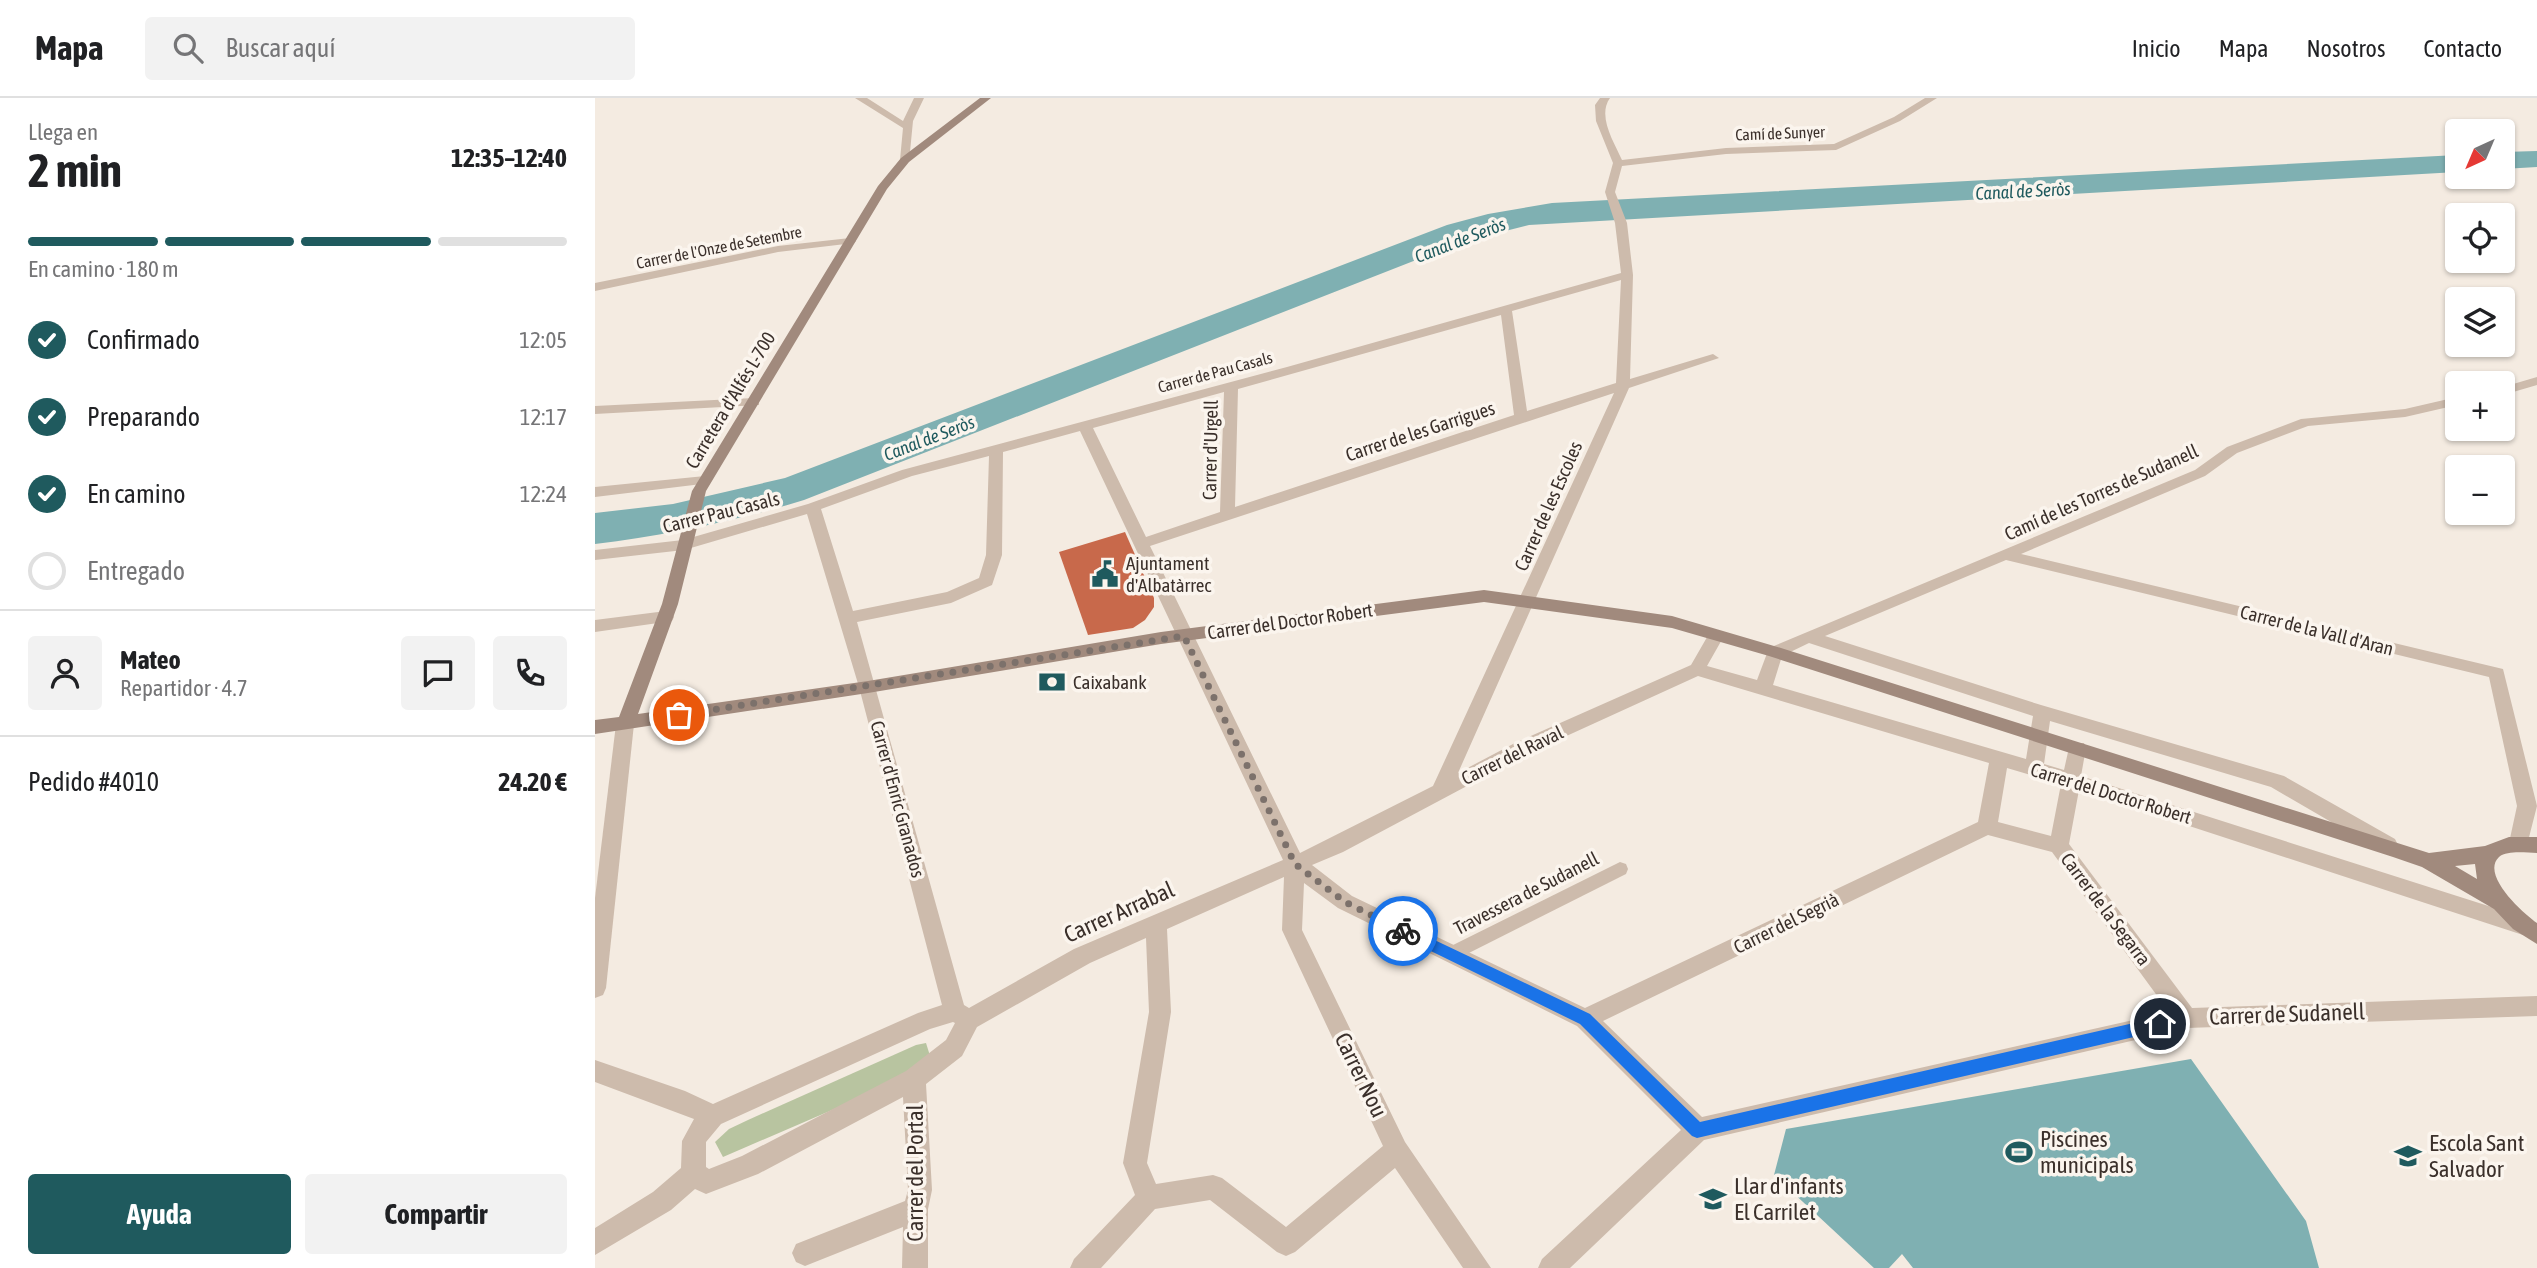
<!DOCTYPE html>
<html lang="es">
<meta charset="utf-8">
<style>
:root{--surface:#fff;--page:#f2f2f2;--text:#202124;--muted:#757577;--line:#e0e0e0;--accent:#1f5a5e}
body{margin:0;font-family:"Asap Condensed",sans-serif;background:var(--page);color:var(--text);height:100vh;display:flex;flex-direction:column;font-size:26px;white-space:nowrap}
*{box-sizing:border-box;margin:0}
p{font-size:23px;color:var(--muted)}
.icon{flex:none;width:38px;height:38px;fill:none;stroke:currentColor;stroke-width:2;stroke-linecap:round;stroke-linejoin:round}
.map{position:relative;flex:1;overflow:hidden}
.panel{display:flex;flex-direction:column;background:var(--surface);width:595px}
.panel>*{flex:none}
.needle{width:46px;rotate:224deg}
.controls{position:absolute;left:1850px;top:21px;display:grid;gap:14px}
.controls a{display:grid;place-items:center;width:70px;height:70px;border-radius:7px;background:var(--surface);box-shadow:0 2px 5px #0004;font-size:35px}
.pin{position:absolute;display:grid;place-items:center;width:60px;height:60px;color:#fff;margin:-30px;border:4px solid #fff;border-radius:50%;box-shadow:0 2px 7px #0007}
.courier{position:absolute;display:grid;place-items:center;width:70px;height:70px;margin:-35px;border:5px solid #1a73e8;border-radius:50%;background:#fff;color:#222;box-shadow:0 2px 9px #0007}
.headline em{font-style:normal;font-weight:700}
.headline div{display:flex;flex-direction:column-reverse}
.headline{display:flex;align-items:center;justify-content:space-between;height:119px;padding:0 28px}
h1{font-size:46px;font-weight:700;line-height:52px}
.bar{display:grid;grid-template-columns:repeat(4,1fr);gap:10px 7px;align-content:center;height:84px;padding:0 28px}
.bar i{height:9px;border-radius:5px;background:var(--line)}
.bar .active{background:var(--accent)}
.bar p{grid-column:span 4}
.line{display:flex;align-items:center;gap:18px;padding:0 28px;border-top:2px solid var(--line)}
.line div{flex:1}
.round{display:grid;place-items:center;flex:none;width:74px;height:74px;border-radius:7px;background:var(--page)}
ol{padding:0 28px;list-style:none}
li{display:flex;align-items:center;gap:21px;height:77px}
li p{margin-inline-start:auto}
li .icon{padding:7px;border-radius:50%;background:var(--accent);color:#fff;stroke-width:4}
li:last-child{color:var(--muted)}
li i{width:38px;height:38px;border:4px solid var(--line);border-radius:50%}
.cta{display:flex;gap:14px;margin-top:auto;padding:14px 28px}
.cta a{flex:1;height:80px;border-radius:7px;background:var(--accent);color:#fff;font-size:28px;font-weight:700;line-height:80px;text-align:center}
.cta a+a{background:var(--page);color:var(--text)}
header{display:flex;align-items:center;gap:42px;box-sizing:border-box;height:98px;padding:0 35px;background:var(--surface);border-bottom:2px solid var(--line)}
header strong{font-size:33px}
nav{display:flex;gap:38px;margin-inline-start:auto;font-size:24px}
.search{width:490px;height:63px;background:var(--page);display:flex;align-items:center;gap:18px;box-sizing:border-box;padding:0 24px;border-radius:7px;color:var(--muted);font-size:26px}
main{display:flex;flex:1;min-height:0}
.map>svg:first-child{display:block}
.green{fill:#b8c4a0}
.water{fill:#7fb0b2}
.building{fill:#c8694b}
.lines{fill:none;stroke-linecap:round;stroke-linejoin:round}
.lane{fill:#cdbbac;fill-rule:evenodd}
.street{fill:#cdbbac;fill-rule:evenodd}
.secondary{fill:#a18a7d;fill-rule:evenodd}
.route{fill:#1a73e8}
.done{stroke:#7c716b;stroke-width:7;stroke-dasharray:0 12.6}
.labels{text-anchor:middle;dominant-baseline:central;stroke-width:7;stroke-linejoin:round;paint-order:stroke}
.far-street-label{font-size:16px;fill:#3b302b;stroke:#fbf5ee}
.far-water-label{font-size:18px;font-style:italic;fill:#1f5a5e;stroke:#fbf5ee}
.street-label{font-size:19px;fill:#3b302b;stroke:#fbf5ee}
.poi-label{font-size:19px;fill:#3b302b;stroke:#fbf5ee;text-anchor:start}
.near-street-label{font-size:23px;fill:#3b302b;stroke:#fbf5ee}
.near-poi-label{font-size:23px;fill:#3b302b;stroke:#fbf5ee;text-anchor:start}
</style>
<header>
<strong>Mapa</strong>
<div class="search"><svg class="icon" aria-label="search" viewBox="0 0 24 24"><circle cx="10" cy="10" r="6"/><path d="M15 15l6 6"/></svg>Buscar aquí</div>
<nav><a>Inicio</a><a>Mapa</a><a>Nosotros</a><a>Contacto</a></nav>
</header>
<main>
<section class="panel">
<div class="headline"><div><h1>2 min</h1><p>Llega en</p></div><em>12:35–12:40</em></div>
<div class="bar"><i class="active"></i><i class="active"></i><i class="active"></i><i></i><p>En camino · 180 m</p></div>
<ol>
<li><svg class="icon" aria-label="check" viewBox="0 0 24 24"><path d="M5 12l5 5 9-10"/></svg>Confirmado<p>12:05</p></li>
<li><svg class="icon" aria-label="check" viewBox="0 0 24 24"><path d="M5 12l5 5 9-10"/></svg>Preparando<p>12:17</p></li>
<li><svg class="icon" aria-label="check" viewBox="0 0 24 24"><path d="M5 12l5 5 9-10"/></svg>En camino<p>12:24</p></li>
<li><i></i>Entregado</li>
</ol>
<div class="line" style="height:126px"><a class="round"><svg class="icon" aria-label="person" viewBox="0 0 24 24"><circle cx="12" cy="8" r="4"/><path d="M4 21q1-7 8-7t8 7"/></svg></a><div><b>Mateo</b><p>Repartidor · 4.7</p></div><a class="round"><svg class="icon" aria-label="chat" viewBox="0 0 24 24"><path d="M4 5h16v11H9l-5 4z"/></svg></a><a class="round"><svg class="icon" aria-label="phone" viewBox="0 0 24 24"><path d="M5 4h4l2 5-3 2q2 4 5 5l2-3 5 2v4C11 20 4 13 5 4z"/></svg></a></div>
<div class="line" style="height:91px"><div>Pedido #4010</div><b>24.20 €</b></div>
<div class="cta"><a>Ayuda</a><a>Compartir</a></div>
</section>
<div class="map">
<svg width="1942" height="1170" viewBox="0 0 1942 1170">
<rect width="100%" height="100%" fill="#f4ebe1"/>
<path class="green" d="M331,945L336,961L309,981L128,1059L120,1044L134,1031L153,1022L321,947Z"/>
<g class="water">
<path d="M1942,53V69L1908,71V54Z"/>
<path d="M1862,57V74L934,127L867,144L209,402C140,423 72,437 0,446V415L78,406L190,380L852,127L893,116L957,105Z"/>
<path d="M1596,961L1711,1123L1724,1170H1318L1307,1156L1294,1170H1279L1179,1077L1191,1031Z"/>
</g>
<path class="building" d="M530,434L559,500V509L550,522L538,530L493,537L464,454Z"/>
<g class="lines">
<path class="lane" d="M1025,764L1031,766L1033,771L1031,776L862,861L856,864L850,861L847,856L850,851Z"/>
<g class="street">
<path d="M260,0H272L308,23L319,0H329L318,23L314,64L305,62L308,30Z"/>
<path d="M1005,0H1015C1002,18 1019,44 1027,62L1131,50L1239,46L1299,19L1330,0H1342L1305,23L1241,52L1131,56L1027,68L1020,94L1032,125L1038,177L1035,281L1118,256L1124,260L1034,290L863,675L918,646L1096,567L1115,534L1121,532L1129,538L1112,568L1162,582L1174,550L1600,372L1632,349L1706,321L1810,311L1862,299V307L1810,319L1713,328L1642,355L1610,378L1426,456L1908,571L1942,708L1931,751L1924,753L1917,751L1914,745L1922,708L1894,579L1411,462L1230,538L1446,607L1689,678L1800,741L1803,747L1800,753L1793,755L1786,753L1676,689L1455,623L1449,666L1469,672L1475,645H1489L1491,650L1486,678L1928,819L1935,822L1938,828L1935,834L1928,837L1484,692L1474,746L1597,910L1942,898V918L1592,930L1109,1042L975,1170H943L947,1161L1086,1032L982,928L743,810L709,785L707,832L810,1044L896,1170H868L800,1070L700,1154L691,1158L682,1154L615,1102L560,1111L506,1170H475L479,1161L540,1097L528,1065L554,914L551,840L495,865L382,929L367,958L331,986L337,1092L333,1111V1170H307L308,1129L210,1168L201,1164L197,1155L201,1146L310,1103L313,1092L308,999L163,1076L111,1096L100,1091L76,1112L0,1157V1130L58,1094L86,1070L87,1043L99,1021L0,984V962L90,993L118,1006L323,915L347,907L264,589L212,416L89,452L0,462V452L88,442L213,406L307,372L692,269L1026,175L1020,125L1010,94L1018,65L1001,23L1000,7ZM1026,182L1021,285L932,313L917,213ZM906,217L919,317L640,409L643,291ZM629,294L625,414L551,439L498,330ZM1019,295L838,688L705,755L555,448ZM485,333L688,762L479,851L374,910L369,907L262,524L356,505L397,487L407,457L408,354ZM394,358L391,457L384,480L352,494L258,513L226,411L317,378ZM1214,545L1438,618L1431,661L1178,587L1187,558ZM1103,578L1394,665L1383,724L990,910L757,798L717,767L748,754L932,656ZM1412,670L1466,686L1456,738L1403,724ZM1393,737L1457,754L1574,914L1107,1019L1008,923ZM689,779L687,832L788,1048L691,1129L627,1080L618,1077L561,1086L552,1065L576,914L572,831ZM358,924L360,925L351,942L311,973L147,1058L114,1071L111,1069V1044L126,1026L335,931Z"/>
<path d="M255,140L261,143L259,145L183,154L0,193V185L183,148Z"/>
<path d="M1942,279V287L1908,297V289Z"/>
<path d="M159,300L164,301V307L0,316V308Z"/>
<path d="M110,378L115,379L117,382L115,385L0,399V389Z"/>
<path d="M71,513L77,515L79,519L77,523L0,534V522Z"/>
<path d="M30,619L36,621L39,626L11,890L8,897L0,900V800L21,626L24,621Z"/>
</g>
<path class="secondary" d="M385,0H396L314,64L292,91L111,393L83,506L43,616L273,583L566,534L889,492L1077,518L1186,550L1834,755L1890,748L1914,739H1942V755C1931,755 1913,752 1904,759C1885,777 1929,816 1942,825V846L1918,831L1899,811L1827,769L1798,759L1174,558L1077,530L889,504L566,546L273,595L0,636V622L24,619L67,506L97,393L283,88L306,60ZM1880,766L1882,781L1860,768Z"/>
</g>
<path class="route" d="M808,827L995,916L1105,1024L1565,919L1572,926L1565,933L1102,1040L1097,1038L985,926L803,837V828Z"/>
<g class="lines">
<path class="done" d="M84,617L589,538L700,766L750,804L808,833"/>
</g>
<defs>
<symbol id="civic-bare" viewBox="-9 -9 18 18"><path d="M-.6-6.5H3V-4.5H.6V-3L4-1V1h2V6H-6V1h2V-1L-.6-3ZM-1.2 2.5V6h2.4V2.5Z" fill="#1f5a5e" stroke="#fbf5ee" stroke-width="2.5" paint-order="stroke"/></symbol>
<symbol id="bank-bare" viewBox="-9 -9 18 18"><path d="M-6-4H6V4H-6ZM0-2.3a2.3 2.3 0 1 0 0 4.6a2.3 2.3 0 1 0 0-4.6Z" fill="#1f5a5e" stroke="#fbf5ee" stroke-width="2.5" paint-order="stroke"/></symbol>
<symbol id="stadium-bare" viewBox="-9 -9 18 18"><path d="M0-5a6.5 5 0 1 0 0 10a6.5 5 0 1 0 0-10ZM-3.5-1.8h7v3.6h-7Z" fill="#1f5a5e" stroke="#fbf5ee" stroke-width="2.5" paint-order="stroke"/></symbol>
<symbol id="school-bare" viewBox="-9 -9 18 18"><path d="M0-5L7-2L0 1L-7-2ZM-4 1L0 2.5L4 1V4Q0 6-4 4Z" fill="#1f5a5e" stroke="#fbf5ee" stroke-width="2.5" paint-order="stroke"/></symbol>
</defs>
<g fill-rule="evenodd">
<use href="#civic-bare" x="491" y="457" width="38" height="38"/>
<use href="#bank-bare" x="438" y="565" width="38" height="38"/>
<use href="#stadium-bare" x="1405" y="1035" width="38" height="38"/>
<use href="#school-bare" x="1794" y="1039" width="38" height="38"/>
<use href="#school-bare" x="1099" y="1082" width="38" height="38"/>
</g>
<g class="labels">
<g class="far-street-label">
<text transform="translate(1185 35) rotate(-2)">Camí de Sunyer</text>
<text transform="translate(124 149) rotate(-11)">Carrer de l'Onze de Setembre</text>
<text transform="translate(620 274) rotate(-15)">Carrer de Pau Casals</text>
</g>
<g class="far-water-label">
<text transform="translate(1428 93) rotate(-3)">Canal de Seròs</text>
<text transform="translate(865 142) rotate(-21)">Canal de Seròs</text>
<text transform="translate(334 340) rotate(-21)">Canal de Seròs</text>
</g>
<g class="street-label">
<text transform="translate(135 302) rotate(-59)">Carretera d'Alfés L-700</text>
<text transform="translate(825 333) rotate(-18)">Carrer de les Garrigues</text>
<text transform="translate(615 352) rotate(-89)">Carrer d'Urgell</text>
<text transform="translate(1506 394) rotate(-24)">Camí de les Torres de Sudanell</text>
<text transform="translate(953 408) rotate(-66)">Carrer de les Escoles</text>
<text transform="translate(126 414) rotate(-14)">Carrer Pau Casals</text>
<text transform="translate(695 523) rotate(-8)">Carrer del Doctor Robert</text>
<text transform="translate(1722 532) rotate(14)">Carrer de la Vall d'Aran</text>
<text transform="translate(917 657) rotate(-26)">Carrer del Raval</text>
<text transform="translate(1516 695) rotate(17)">Carrer del Doctor Robert</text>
<text transform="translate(303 701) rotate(75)">Carrer d'Enric Granados</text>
<text transform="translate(931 795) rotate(-27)">Travessera de Sudanell</text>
<text transform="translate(1511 811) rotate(53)">Carrer de la Segarra</text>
<text transform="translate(1191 825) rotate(-26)">Carrer del Segrià</text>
</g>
<g class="poi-label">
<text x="531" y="465">Ajuntament<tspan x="531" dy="22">d'Albatàrrec</tspan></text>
<text x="478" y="584">Caixabank</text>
</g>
<g class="near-street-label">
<text transform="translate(524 814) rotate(-24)">Carrer Arrabal</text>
<text transform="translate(1692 916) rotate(-2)">Carrer de Sudanell</text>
<text transform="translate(766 977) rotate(64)">Carrer Nou</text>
<text transform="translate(320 1075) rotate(-90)">Carrer del Portal</text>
</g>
<g class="near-poi-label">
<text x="1445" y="1041">Piscines<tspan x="1445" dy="26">municipals</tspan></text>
<text x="1834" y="1045">Escola Sant<tspan x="1834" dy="26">Salvador</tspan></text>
<text x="1139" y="1088">Llar d'infants<tspan x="1139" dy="26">El Carrilet</tspan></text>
</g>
</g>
</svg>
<div class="controls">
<a><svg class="needle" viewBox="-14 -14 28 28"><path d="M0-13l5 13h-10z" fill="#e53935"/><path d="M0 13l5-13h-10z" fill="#757577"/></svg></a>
<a><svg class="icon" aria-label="locate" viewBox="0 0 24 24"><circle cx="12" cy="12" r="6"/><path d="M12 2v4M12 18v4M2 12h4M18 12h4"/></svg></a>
<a><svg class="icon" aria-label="layers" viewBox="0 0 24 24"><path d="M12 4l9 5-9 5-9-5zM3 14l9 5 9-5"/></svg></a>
<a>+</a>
<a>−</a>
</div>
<div class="pin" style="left:84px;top:617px;background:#ea580c"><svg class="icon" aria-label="bag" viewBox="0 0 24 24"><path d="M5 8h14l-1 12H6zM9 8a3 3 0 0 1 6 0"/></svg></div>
<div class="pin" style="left:1565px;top:926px;background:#1f2937"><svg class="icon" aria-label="home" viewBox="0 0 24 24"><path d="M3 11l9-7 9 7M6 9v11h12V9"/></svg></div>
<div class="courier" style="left:808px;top:833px"><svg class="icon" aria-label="bike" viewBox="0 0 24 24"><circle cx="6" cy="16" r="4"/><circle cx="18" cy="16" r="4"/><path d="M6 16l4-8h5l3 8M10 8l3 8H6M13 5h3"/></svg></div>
</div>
</main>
